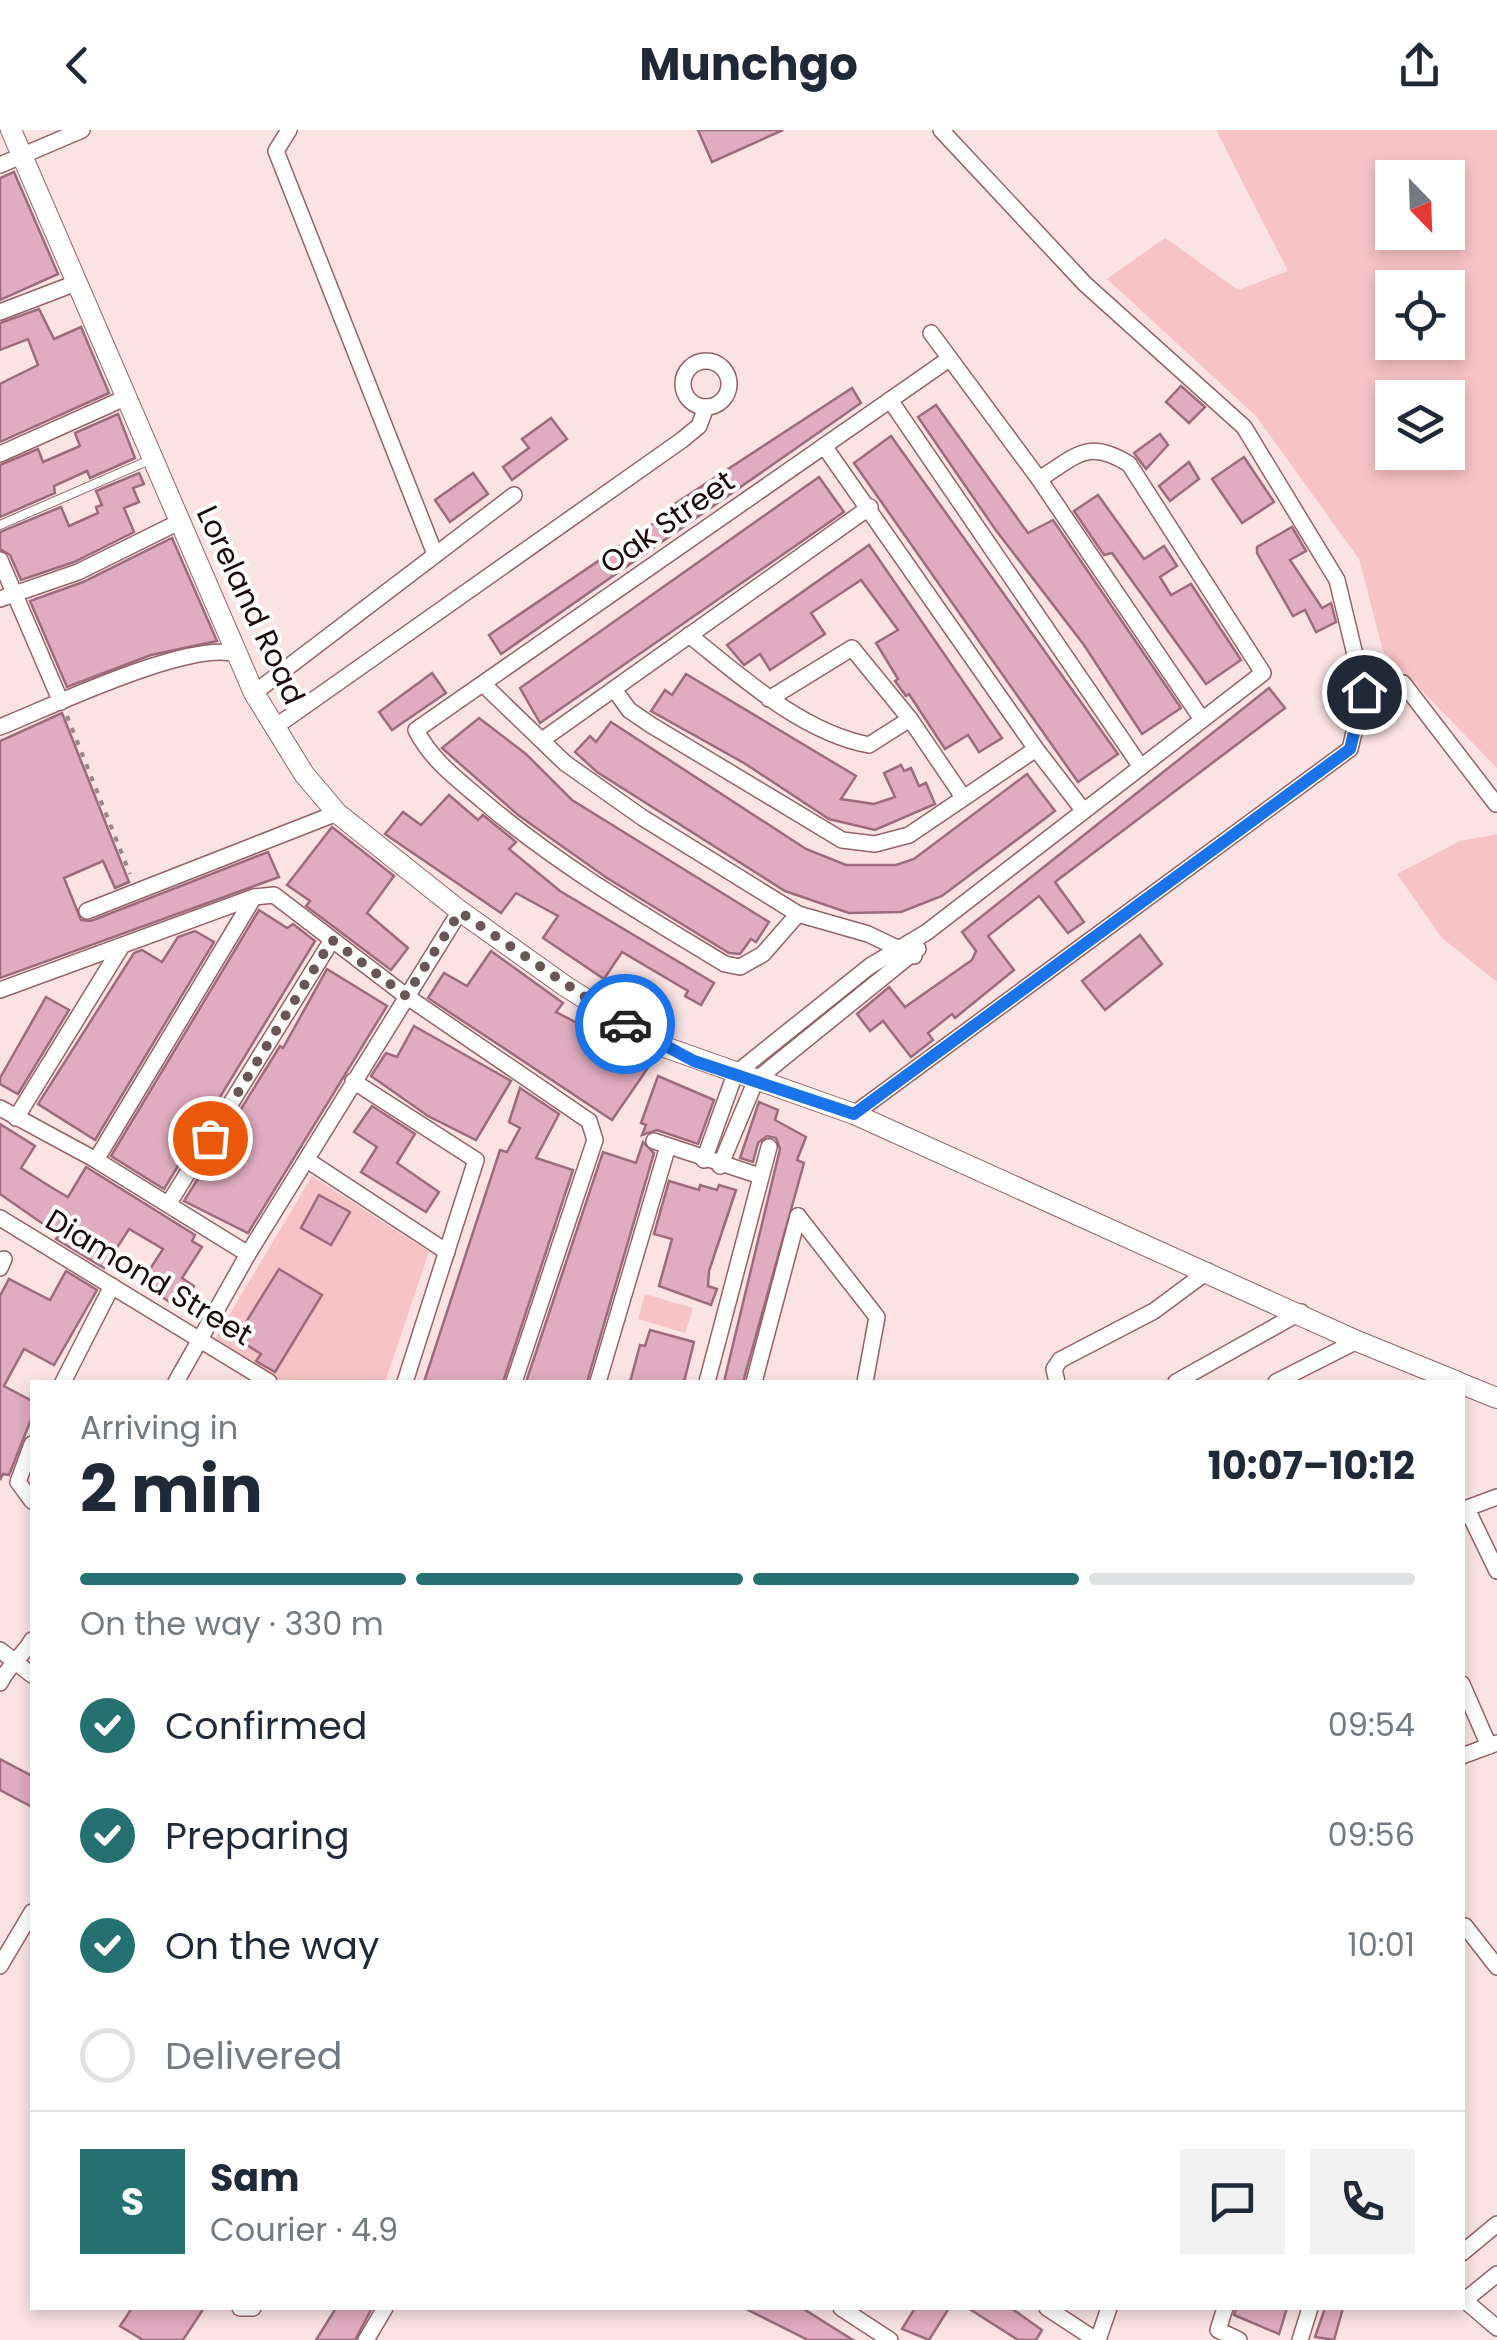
<!DOCTYPE html>
<meta charset="utf-8">
<style>
:root{--surface:#fff;--page:#f2f2f3;--text:#1f2937;--muted:#747a83;--line:#e0e1e3;--accent:#257070}
body{margin:0;font-family:Poppins,sans-serif;background:var(--page);color:var(--text);height:100vh;display:flex;flex-direction:column;font-size:38px;white-space:nowrap}
*{box-sizing:border-box;margin:0}
p{font-size:32px;color:var(--muted)}
.icon{flex:none;width:55px;height:55px;fill:none;stroke:currentColor;stroke-width:2;stroke-linecap:round;stroke-linejoin:round}
.map{position:relative;flex:1;overflow:hidden}
.details{position:absolute;left:30px;top:1250px;width:1435px;height:930px;display:flex;flex-direction:column;background:var(--surface);border-radius:0px;box-shadow:0 5px 15px #0003}
.details>*{flex:none}
.needle{width:65px;rotate:157deg}
.buttons{position:absolute;left:1375px;top:30px;display:grid;gap:20px}
.buttons a{display:grid;place-items:center;width:90px;height:90px;border-radius:0px;background:var(--surface);box-shadow:0 5px 15px #0003;font-size:50px}
.pin{position:absolute;display:grid;place-items:center;width:85px;height:85px;color:#fff;margin:-42px;border:5px solid #fff;border-radius:50%;box-shadow:0 2px 10px #0007}
.courier{position:absolute;display:grid;place-items:center;width:100px;height:100px;margin:-50px;border:8px solid #1a73e8;border-radius:50%;background:#fff;color:#222;box-shadow:0 2px 12px #0007}
.summary em{font-style:normal;font-weight:700}
.summary div{display:flex;flex-direction:column-reverse}
.summary{display:flex;align-items:center;justify-content:space-between;height:170px;padding:0 50px}
h1{font-size:65px;font-weight:700;line-height:75px}
.bar{display:grid;grid-template-columns:repeat(4,1fr);gap:15px 10px;align-content:center;height:120px;padding:0 50px}
.bar i{height:12px;border-radius:8px;background:var(--line)}
.bar .on{background:var(--accent)}
.bar p{grid-column:span 4}
.line{display:flex;align-items:center;gap:25px;padding:0 50px;border-top:2px solid var(--line)}
.line div{flex:1}
.round{display:grid;place-items:center;flex:none;width:105px;height:105px;border-radius:0px;background:var(--page)}
ol{padding:0 50px;list-style:none}
li{display:flex;align-items:center;gap:30px;height:110px}
li p{margin-inline-start:auto}
li .icon{padding:10px;border-radius:50%;background:var(--accent);color:#fff;stroke-width:4}
li:last-child{color:var(--muted)}
li i{width:55px;height:55px;border:5px solid var(--line);border-radius:50%}
header{display:flex;justify-content:space-between;align-items:center;height:130px;padding:0 50px;background:var(--surface);font-size:45px;font-weight:700}
.map>svg:first-child{display:block}
.green{fill:#f7c3c6;fill-rule:evenodd}
.building{fill:#e0acbf;stroke:#9c6c7e;stroke-width:2.5}
.lines{fill:none;stroke-linecap:round;stroke-linejoin:round}
.service-casing{stroke:#956266;stroke-width:10}
.minor-casing{stroke:#956266;stroke-width:18}
.tertiary-casing{stroke:#956266;stroke-width:22}
.path{stroke:#9b8586;stroke-width:4;stroke-dasharray:5 8;stroke-linecap:butt}
.service{stroke:#fff;stroke-width:8}
.minor{stroke:#fff;stroke-width:15}
.tertiary{stroke:#fff;stroke-width:20}
.done{stroke:#6a5557;stroke-width:10;stroke-dasharray:0 18}
.route{stroke:#1a73e8;stroke-width:12}
.labels{text-anchor:middle;dominant-baseline:central;stroke-width:8;stroke-linejoin:round;paint-order:stroke}
.street-label{font-size:30px;fill:#1c090b;stroke:#fff}
</style>
<header><svg class="icon" aria-label="back" viewBox="0 0 24 24"><path d="M15 5l-7 7 7 7"/></svg>Munchgo<svg class="icon" aria-label="share" viewBox="0 0 24 24"><path d="M12 15V3M7 8l5-5 5 5M5 13v7h14v-7"/></svg></header>
<div class="map">
<svg width="1497" height="2210" viewBox="0 0 1497 2210">
<rect width="100%" height="100%" fill="#fbe3e4"/>
<g class="green">
<path d="M1216,0H1497V638L1383,521L1359,429L1256,286L1107,149L1165,108L1238,160L1288,141ZM1392,48H1448V102H1392ZM1392,158H1448V212H1392ZM1392,268H1448V322H1392Z"/>
<path d="M1497,704V852L1441,807L1397,744L1460,711Z"/>
<path d="M312,1046L429,1122L385,1252H283L215,1209Z"/>
<path d="M645,1164L693,1178L685,1203L638,1189Z"/>
</g>
<g class="building">
<path d="M698,0H783L712,32Z"/>
<path d="M14,42L58,144L0,170V48Z"/>
<path d="M39,179L54,209L81,197L109,263L0,312V254L38,235L28,209L0,220V193Z"/>
<path d="M1181,256L1205,277L1189,293L1166,272Z"/>
<path d="M852,258L861,273L501,524L489,505L672,381L670,377Z"/>
<path d="M936,275L1028,403L1053,390L1181,578L1142,604L1084,515L995,399L918,287Z"/>
<path d="M118,284L135,328L90,348L87,341L54,356L55,363L0,387V335L38,319L43,332L80,316L75,303Z"/>
<path d="M551,288L567,309L512,350L503,337L529,318L522,309Z"/>
<path d="M1160,304L1168,315L1146,339L1134,323Z"/>
<path d="M891,306L1118,624L1078,652L854,333Z"/>
<path d="M1244,327L1274,372L1242,393L1212,349Z"/>
<path d="M1189,332L1199,349L1170,371L1159,356Z"/>
<path d="M139,343L144,354L133,358L139,372L124,378L134,402L74,432L21,450L10,425L0,419V402L61,377L69,396L98,383L96,377L102,375L96,361Z"/>
<path d="M473,343L488,364L450,392L435,370Z"/>
<path d="M819,347L844,382L540,593L520,558Z"/>
<path d="M1098,365L1144,429L1164,416L1177,436L1160,447L1171,465L1191,454L1241,530L1206,554L1112,423L1104,425L1074,381Z"/>
<path d="M1292,397L1306,421L1290,430L1322,478L1331,473L1336,492L1316,502L1305,480L1293,486L1257,423V417Z"/>
<path d="M172,408L217,511L151,525L67,557L30,471L83,452Z"/>
<path d="M869,415L1002,608L979,622L968,605L945,619L909,564L906,566L895,551L898,549L876,513L898,500L861,450L811,483L825,504L770,540L760,524L744,535L727,515Z"/>
<path d="M432,543L446,563L392,600L379,582Z"/>
<path d="M686,544L856,646L841,669L874,674L895,667L884,643L901,635L904,641L911,638L919,656L926,653L935,674L875,700L829,689L744,633L651,581L665,560L672,565Z"/>
<path d="M1269,558L1285,578L1055,752L1084,792L1068,803L1039,766L988,806L1014,840L955,888L952,884L928,903L933,910L911,927L883,891L870,901L857,884L889,857L905,877L972,830L976,821L962,802Z"/>
<path d="M62,583L129,752L115,758L103,731L64,748L81,790L91,791L268,722L279,747L0,848V611Z"/>
<path d="M479,588L526,624L572,670L769,792L756,812L751,809L740,824L729,823L607,748L518,685L442,618Z"/>
<path d="M611,592L806,719L846,735H896L914,729L1027,644L1055,681L942,766L901,782L849,783L785,761L597,642L575,622L590,606L596,612Z"/>
<path d="M449,665L478,690L483,685L516,712L509,719L560,761L714,853L701,875L685,866L688,861L622,822L604,849L543,808L558,786L516,763L501,783L385,704L403,682L421,695Z"/>
<path d="M332,697L394,746L367,783L408,818L391,840L306,776L310,771L287,755Z"/>
<path d="M259,780L287,798L293,794L315,811L164,1059L111,1026Z"/>
<path d="M195,801L214,812L95,1010L38,974L134,823L142,820L162,832L178,807Z"/>
<path d="M1140,805L1162,834L1105,880L1082,851Z"/>
<path d="M491,821L563,873L556,882L652,932L612,990L428,868L444,843L467,856Z"/>
<path d="M327,839L387,876L248,1103L184,1071L280,916L283,918Z"/>
<path d="M46,867L69,880L18,964L0,954V948Z"/>
<path d="M414,896L511,951L476,1010L428,986L371,946L386,923L397,927Z"/>
<path d="M658,946L714,970L698,1014L657,1000L642,1005L646,995L641,993Z"/>
<path d="M520,958L559,984L536,1028L573,1040L503,1252H424L500,1020L507,1022L520,998L509,992Z"/>
<path d="M759,972L778,980L775,990L806,1007L797,1030L804,1033L743,1252H724L780,1019L776,1008L767,1006L758,1013L753,1032L740,1028Z"/>
<path d="M372,976L415,1004L397,1033L439,1062L426,1082L361,1042L377,1017L354,1002Z"/>
<path d="M0,994L35,1016L21,1038L54,1059L68,1067L86,1037L195,1105L192,1111L202,1117L182,1148L194,1156L180,1179L141,1153L163,1119L129,1099L104,1138L56,1109L59,1105L0,1064Z"/>
<path d="M643,1012L654,1023L587,1252H526L603,1022L636,1033Z"/>
<path d="M669,1051L699,1060L700,1055L717,1060L719,1055L736,1060L709,1141L708,1156L717,1159L711,1175L659,1156L672,1109L654,1104Z"/>
<path d="M319,1065L350,1082L331,1115L301,1098Z"/>
<path d="M279,1139L322,1165L275,1242L256,1231L261,1224L236,1208Z"/>
<path d="M66,1141L97,1160L54,1235L24,1219L4,1256L32,1271V1287L9,1345L3,1344L0,1350V1166L9,1149L50,1170Z"/>
<path d="M650,1200L694,1212L684,1252H630L640,1215L645,1216Z"/>
<path d="M0,1629L32,1646V1677L0,1660Z"/>
<path d="M132,2178H204L183,2210H143L120,2196Z"/>
<path d="M336,2178H372L355,2210H316Z"/>
<path d="M744,2178H802L853,2210H808Z"/>
<path d="M915,2178H949L929,2210L902,2199Z"/>
<path d="M968,2178H1011L1042,2200L1036,2210H1018Z"/>
<path d="M1236,2178H1287L1279,2204L1234,2185Z"/>
<path d="M1325,2178H1343L1334,2210L1315,2207Z"/>
</g>
<g class="lines">
<defs>
<path id="service" d="M0,395L152,329"/>
<g id="minor">
<path d="M289,0L276,21L435,424"/>
<path d="M0,35L82,0"/>
<path d="M0,182L76,153"/>
<path d="M931,203L1039,349L1201,588"/>
<circle cx="706" cy="254" r="23"/>
<path d="M890,270L1141,637"/>
<path d="M824,316L1036,619L1083,680"/>
<path d="M0,324L125,268"/>
<path d="M0,430L61,572"/>
<path d="M0,469L78,442L179,392"/>
<path d="M689,505C742,547 801,602 869,615L910,589"/>
<path d="M1361,547L1403,553L1496,674"/>
<path d="M483,554L565,633L643,688L798,784L868,804L914,826"/>
<path d="M614,559L629,580L651,595L842,710L875,714L909,705L1036,619"/>
<path d="M254,563L514,365"/>
<path d="M769,569L852,518L910,589L963,667"/>
<path d="M0,597C50,577 189,510 236,524"/>
<path d="M275,597L682,310L699,296L706,277"/>
<path d="M542,610L870,377"/>
<path d="M87,781L337,683"/>
<path d="M798,784L763,824L740,837L725,834C641,783 558,735 483,671C457,649 432,631 416,600L949,229"/>
<path d="M0,860L254,767L274,765L406,866L589,991L595,1010L514,1252"/>
<path d="M353,951L476,1030L405,1252"/>
<path d="M0,978L96,1030L248,1124"/>
<path d="M854,984L1350,619L1364,562L1337,450L1244,297L1085,154L941,0"/>
<path d="M16,988L120,819"/>
<path d="M654,1011L760,1046"/>
<path d="M96,1030L254,767"/>
<path d="M307,1030L447,1122"/>
<path d="M704,1030L735,944L870,836L927,802L1263,543L1129,334C1087,308 1077,326 1039,349"/>
<path d="M720,1036L756,950L918,819"/>
<path d="M169,1073L332,810"/>
<path d="M798,1086L877,1187L865,1252"/>
<path d="M0,1088L269,1252"/>
<path d="M0,1138L4,1129"/>
<path d="M63,1252L112,1156"/>
<path d="M176,1252L248,1124L460,781"/>
<path d="M598,1252L668,1016"/>
<path d="M707,1252L769,1017"/>
<path d="M754,1252L798,1086"/>
<path d="M1057,1252L1054,1239L1060,1230L1154,1181L1208,1141"/>
<path d="M1176,1252L1301,1182"/>
<path d="M1276,1252L1357,1211"/>
<path d="M32,1314L18,1352L32,1371"/>
<path d="M1467,1379L1497,1441"/>
<path d="M1462,1380L1497,1367"/>
<path d="M0,1520L32,1545"/>
<path d="M0,1553C10,1533 23,1526 32,1510"/>
<path d="M1462,1554L1489,1616"/>
<path d="M1462,1626L1497,1613"/>
<path d="M1465,1796L1497,1837"/>
<path d="M0,1836L32,1782"/>
<path d="M1462,2123L1497,2094"/>
<path d="M1462,2168L1497,2198"/>
<path d="M1465,2170L1497,2144"/>
<path d="M240,2178H253"/>
<path d="M841,2178L890,2210"/>
<path d="M1047,2178L1096,2210"/>
<path d="M1225,2178L1218,2200L1239,2210"/>
<path d="M366,2210L385,2178"/>
<path d="M1098,2210L1109,2178"/>
<path d="M1300,2210L1310,2178"/>
</g>
<g id="tertiary">
<path d="M11,0L254,563L304,644L337,683L460,781L565,856L659,915L854,984L1357,1211L1458,1252"/>
<path d="M1462,1254L1497,1268"/>
</g>
</defs>
<use href="#service" class="service-casing"/>
<use href="#minor" class="minor-casing"/>
<use href="#tertiary" class="tertiary-casing"/>
<path class="path" d="M67,586L130,744"/>
<use href="#service" class="service"/>
<use href="#minor" class="minor"/>
<use href="#tertiary" class="tertiary"/>
</g>
<g class="lines">
<path class="done" d="M210,1008L332,810L406,866L460,782L625,894"/>
<path class="route" d="M625,894L694,931L854,984L1350,619L1364,562"/>
</g>
<g class="labels">
<g class="street-label">
<text transform="translate(667 392) rotate(-35)">Oak Street</text>
<text transform="translate(251 475) rotate(65)">Loreland Road</text>
<text transform="translate(149 1147) rotate(31)">Diamond Street</text>
</g>
</g>
</svg>
<div class="buttons">
<a><svg class="needle" viewBox="-14 -14 28 28"><path d="M0-13l5 13h-10z" fill="#e53935"/><path d="M0 13l5-13h-10z" fill="#747a83"/></svg></a>
<a><svg class="icon" aria-label="locate" viewBox="0 0 24 24"><circle cx="12" cy="12" r="6"/><path d="M12 2v4M12 18v4M2 12h4M18 12h4"/></svg></a>
<a><svg class="icon" aria-label="layers" viewBox="0 0 24 24"><path d="M12 4l9 5-9 5-9-5zM3 14l9 5 9-5"/></svg></a>
</div>
<div class="pin" style="left:210px;top:1008px;background:#ea580c"><svg class="icon" aria-label="bag" viewBox="0 0 24 24"><path d="M5 8h14l-1 12H6zM9 8a3 3 0 0 1 6 0"/></svg></div>
<div class="pin" style="left:1364px;top:562px;background:#1f2937"><svg class="icon" aria-label="home" viewBox="0 0 24 24"><path d="M3 11l9-7 9 7M6 9v11h12V9"/></svg></div>
<div class="courier" style="left:625px;top:894px"><svg class="icon" aria-label="car" viewBox="0 0 24 24"><path d="M5 17H2v-5l4-1 3-4h7l3 4 3 1v5h-3M9 17h6M6 11h13"/><circle cx="7" cy="17" r="2"/><circle cx="17" cy="17" r="2"/></svg></div>
<section class="details">
<div class="summary"><div><h1>2 min</h1><p>Arriving in</p></div><em>10:07–10:12</em></div>
<div class="bar"><i class="on"></i><i class="on"></i><i class="on"></i><i></i><p>On the way · 330 m</p></div>
<ol>
<li><svg class="icon" aria-label="check" viewBox="0 0 24 24"><path d="M5 12l5 5 9-10"/></svg>Confirmed<p>09:54</p></li>
<li><svg class="icon" aria-label="check" viewBox="0 0 24 24"><path d="M5 12l5 5 9-10"/></svg>Preparing<p>09:56</p></li>
<li><svg class="icon" aria-label="check" viewBox="0 0 24 24"><path d="M5 12l5 5 9-10"/></svg>On the way<p>10:01</p></li>
<li><i></i>Delivered</li>
</ol>
<div class="line" style="height:180px"><b class="round" style="background:var(--accent);color:#fff">S</b><div><b>Sam</b><p>Courier · 4.9</p></div><a class="round"><svg class="icon" aria-label="chat" viewBox="0 0 24 24"><path d="M4 5h16v11H9l-5 4z"/></svg></a><a class="round"><svg class="icon" aria-label="phone" viewBox="0 0 24 24"><path d="M5 4h4l2 5-3 2q2 4 5 5l2-3 5 2v4C11 20 4 13 5 4z"/></svg></a></div>
</section>
</div>
